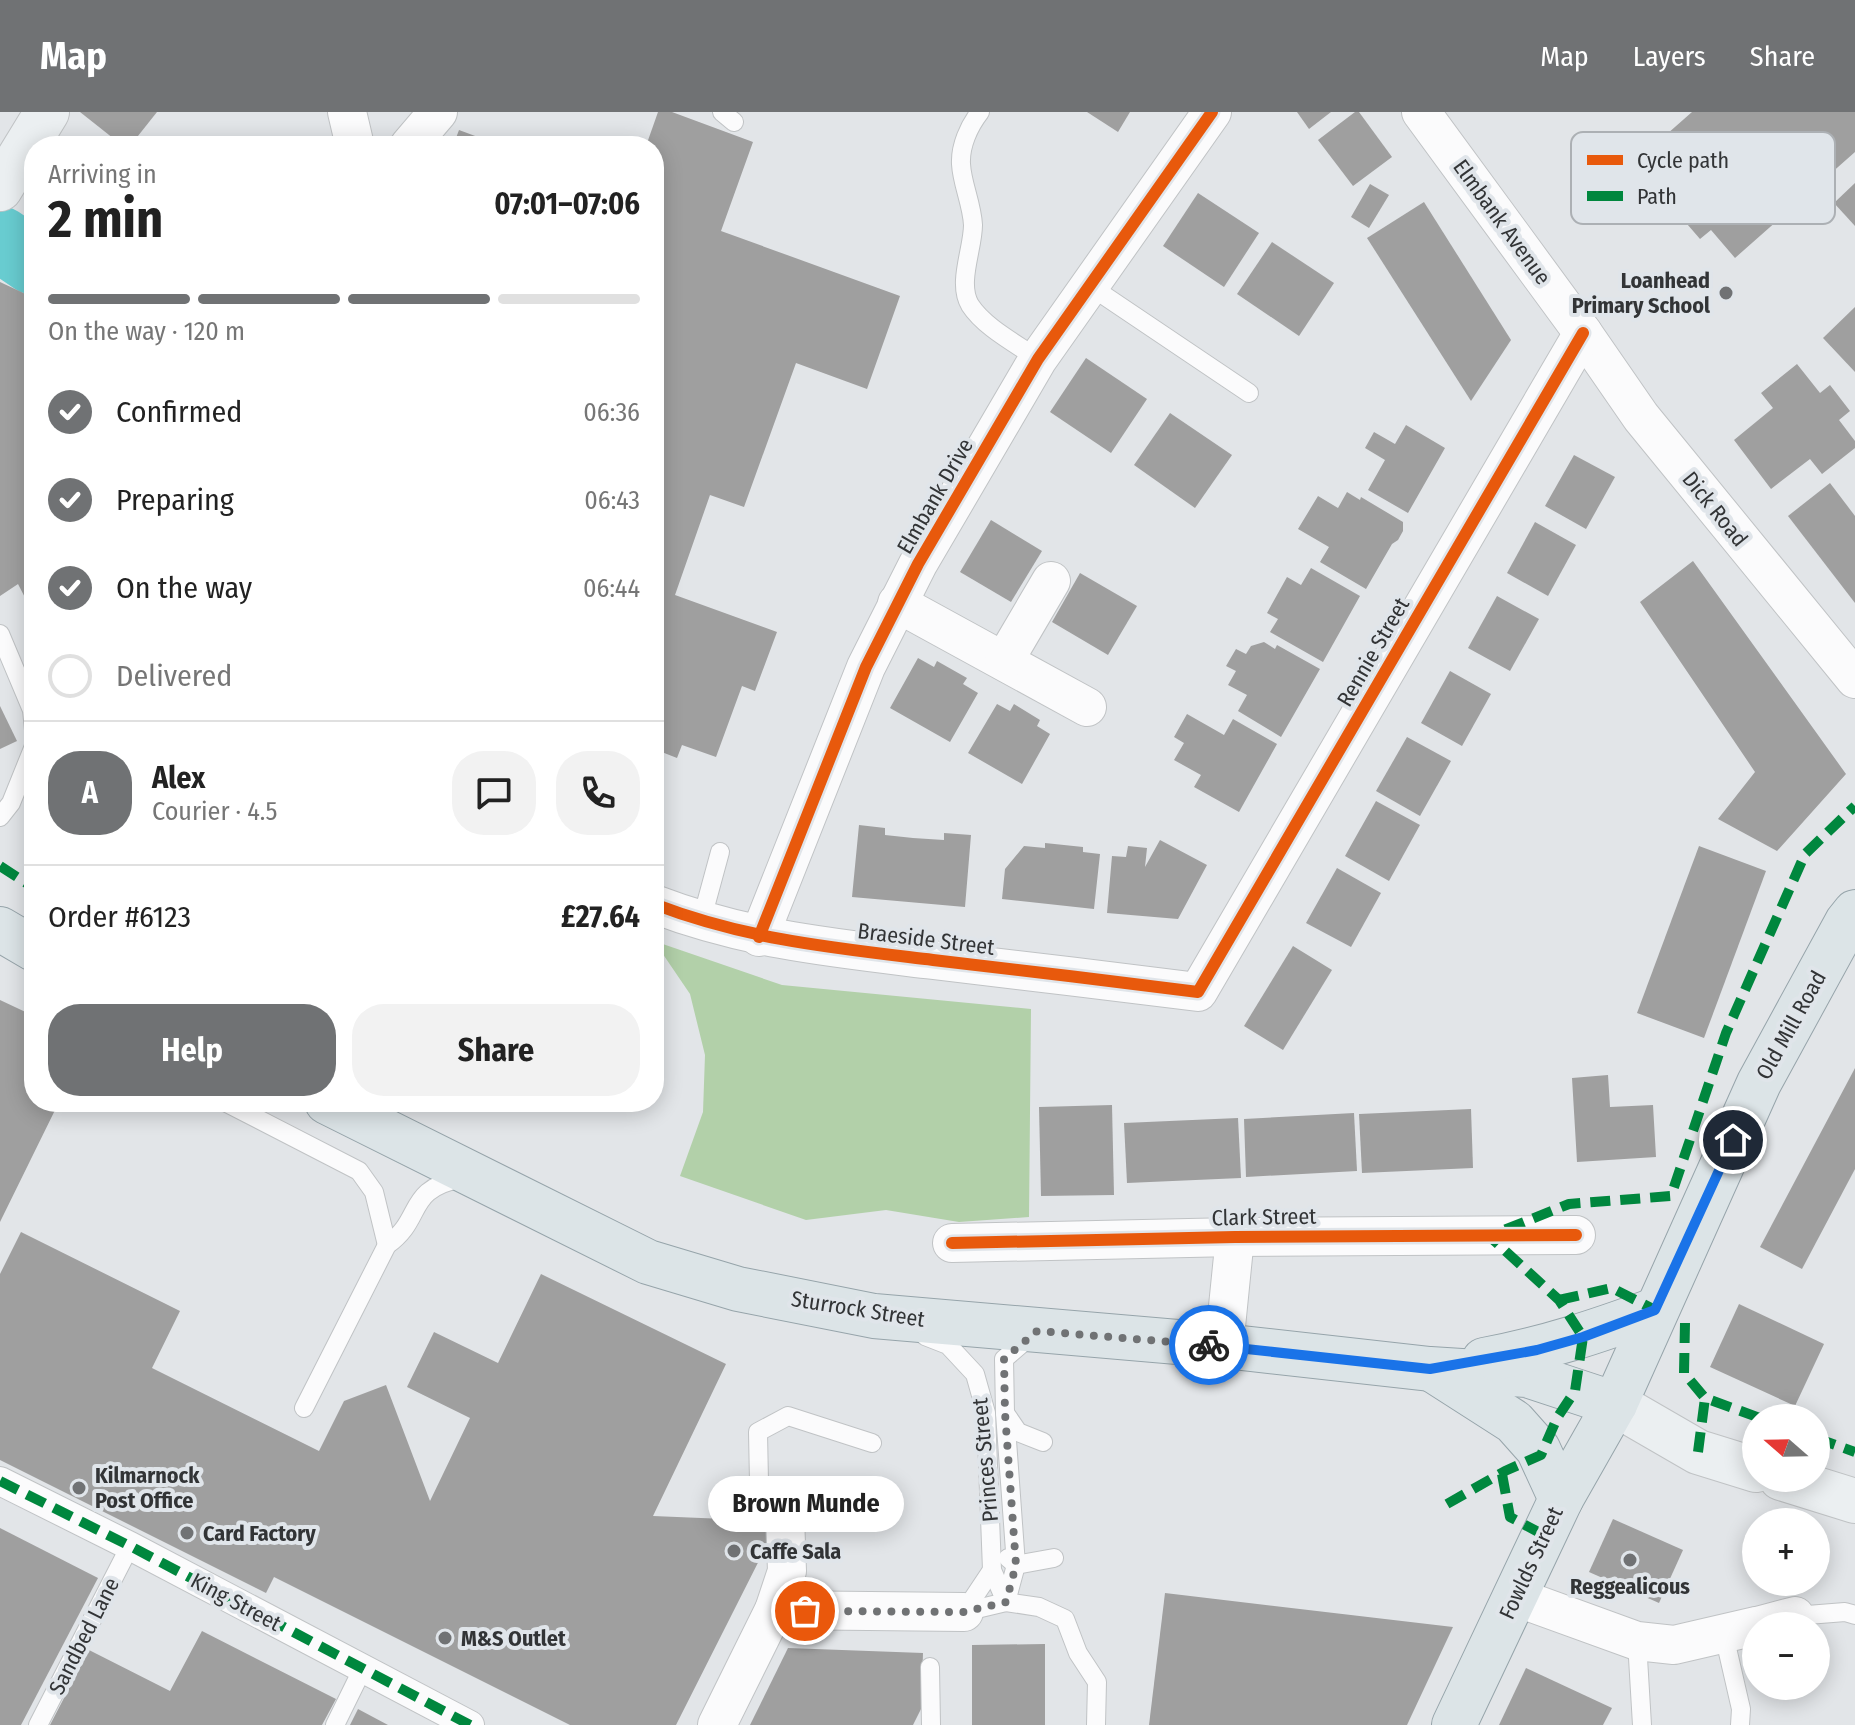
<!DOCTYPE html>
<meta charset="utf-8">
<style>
:root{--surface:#fff;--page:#f2f2f2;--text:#222;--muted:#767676;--line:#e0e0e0;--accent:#707274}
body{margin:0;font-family:"Fira Sans Condensed",sans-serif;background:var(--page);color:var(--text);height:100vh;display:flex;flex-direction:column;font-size:30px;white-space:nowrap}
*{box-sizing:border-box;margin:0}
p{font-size:26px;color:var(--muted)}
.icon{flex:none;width:44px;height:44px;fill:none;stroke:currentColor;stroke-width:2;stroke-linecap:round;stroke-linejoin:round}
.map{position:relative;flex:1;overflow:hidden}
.sheet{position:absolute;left:24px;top:24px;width:640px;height:976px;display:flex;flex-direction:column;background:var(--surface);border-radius:32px;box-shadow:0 4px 20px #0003}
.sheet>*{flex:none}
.needle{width:52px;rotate:290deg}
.controls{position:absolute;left:1742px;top:1292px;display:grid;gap:16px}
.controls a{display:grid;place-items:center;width:88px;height:88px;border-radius:50%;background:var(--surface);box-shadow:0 4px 20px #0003;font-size:40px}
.pin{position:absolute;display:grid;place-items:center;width:68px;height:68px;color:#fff;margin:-34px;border:4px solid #fff;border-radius:50%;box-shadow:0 2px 8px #0007}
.courier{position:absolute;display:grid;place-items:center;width:80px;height:80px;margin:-40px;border:6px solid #1a73e8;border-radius:50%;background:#fff;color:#222;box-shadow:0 2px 10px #0007}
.bubble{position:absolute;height:56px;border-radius:28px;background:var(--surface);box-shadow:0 4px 20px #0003;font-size:26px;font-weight:700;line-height:56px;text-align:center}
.summary em{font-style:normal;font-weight:700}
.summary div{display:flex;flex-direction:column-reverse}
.summary{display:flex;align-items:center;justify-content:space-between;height:136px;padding:0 24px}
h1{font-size:52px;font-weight:700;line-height:60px}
.bar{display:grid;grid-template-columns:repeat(4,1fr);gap:12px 8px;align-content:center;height:96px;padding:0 24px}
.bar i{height:10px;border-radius:6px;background:var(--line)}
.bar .current{background:var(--accent)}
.bar p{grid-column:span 4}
.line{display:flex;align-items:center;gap:20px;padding:0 24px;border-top:2px solid var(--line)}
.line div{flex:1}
.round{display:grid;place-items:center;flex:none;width:84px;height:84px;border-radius:32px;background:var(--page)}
ol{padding:0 24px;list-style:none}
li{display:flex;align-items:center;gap:24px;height:88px}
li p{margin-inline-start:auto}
li .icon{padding:8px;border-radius:50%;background:var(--accent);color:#fff;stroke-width:4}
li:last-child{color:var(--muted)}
li i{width:44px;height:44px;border:4px solid var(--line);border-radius:50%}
.cta{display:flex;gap:16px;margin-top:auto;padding:16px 24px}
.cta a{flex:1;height:92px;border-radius:32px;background:var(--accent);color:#fff;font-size:32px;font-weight:700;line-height:92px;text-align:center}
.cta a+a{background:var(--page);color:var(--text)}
header{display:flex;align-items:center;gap:48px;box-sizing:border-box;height:112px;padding:0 40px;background:var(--accent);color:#fff}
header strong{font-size:38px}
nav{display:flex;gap:44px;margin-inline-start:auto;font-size:28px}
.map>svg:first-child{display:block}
.forest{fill:#b2d0a9}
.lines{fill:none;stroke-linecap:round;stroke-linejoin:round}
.river{stroke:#68ccd0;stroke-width:66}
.building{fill:#9f9f9f}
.service-casing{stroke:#c0c3c5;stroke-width:20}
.pedestrian-casing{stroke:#c0c3c5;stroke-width:30}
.minor-casing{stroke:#c0c3c5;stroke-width:40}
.secondary-casing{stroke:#c0c3c5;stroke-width:46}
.primary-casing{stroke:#96a4aa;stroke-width:46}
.service{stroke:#fbfbfc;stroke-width:18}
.pedestrian{stroke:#fbfbfc;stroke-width:28}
.minor{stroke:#fbfbfc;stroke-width:38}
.secondary{stroke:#ebeff1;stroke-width:44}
.primary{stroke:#dce4e7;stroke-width:44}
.quiet{stroke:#00873e;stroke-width:10;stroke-dasharray:20 10;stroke-linecap:butt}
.cycleway-casing{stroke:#e0e5ea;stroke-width:17}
.cycleway{stroke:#e8590c;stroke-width:12}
.done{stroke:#707274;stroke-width:8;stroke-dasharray:0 14.4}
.route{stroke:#1a73e8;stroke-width:10}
.poi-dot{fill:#707274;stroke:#e0e5ea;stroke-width:3}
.labels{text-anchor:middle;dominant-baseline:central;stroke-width:8;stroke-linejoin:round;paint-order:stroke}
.street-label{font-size:22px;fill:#323436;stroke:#e0e5ea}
.poi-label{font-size:22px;font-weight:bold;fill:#323436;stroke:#e0e5ea;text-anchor:start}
.key{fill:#e0e5ea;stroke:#acb0b4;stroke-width:2}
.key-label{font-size:22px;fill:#323436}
</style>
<header>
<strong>Map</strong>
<nav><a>Map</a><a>Layers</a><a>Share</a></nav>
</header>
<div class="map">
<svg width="1855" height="1613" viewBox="0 0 1855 1613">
<rect width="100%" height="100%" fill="#e2e5e8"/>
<path class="forest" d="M654,829L782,873L1031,897L1029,1105L959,1110L886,1098L806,1108L680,1064L703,1000L705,943L690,882Z"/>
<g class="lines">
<path class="river" d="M0,127L34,150"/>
</g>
<g class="building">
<path d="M80,0H157L130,34H123Z"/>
<path d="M658,0H672L753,30L721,119L900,184L867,277L796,251L744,395L710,383L675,483L777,520L755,579L742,574L716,645L682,633L677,646L654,637V34H646Z"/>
<path d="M1087,0H1130L1118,20Z"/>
<path d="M1297,0H1331L1309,17Z"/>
<path d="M1355,0H1359L1392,45L1353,74L1318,28Z"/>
<path d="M1692,0H1855V40L1735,146L1711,118L1700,127L1662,83L1671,76L1642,44Z"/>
<path d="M459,18L502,34H453Z"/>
<path d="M1855,71V114L1834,91Z"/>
<path d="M1370,72L1389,83L1369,116L1351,105Z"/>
<path d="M1198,81L1259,121L1224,175L1163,134Z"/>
<path d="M1424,90L1511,228L1471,289L1367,126Z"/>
<path d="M1272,130L1334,171L1299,224L1237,182Z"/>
<path d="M0,170L32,185L26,201L34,204V503L18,472L0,484Z"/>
<path d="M1855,195V260L1823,226Z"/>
<path d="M1086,246L1147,287L1111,341L1050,300Z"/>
<path d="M1797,252L1820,281L1830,273L1850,299L1839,308L1855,329V336L1822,362L1810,347L1771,377L1734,328L1773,296L1761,281Z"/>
<path d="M1170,301L1232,343L1195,396L1134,353Z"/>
<path d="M1406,313L1445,336L1408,401L1368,378L1385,348L1365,336L1374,320L1395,332Z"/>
<path d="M1574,343L1615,365L1586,417L1545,394Z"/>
<path d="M1830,371L1855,404V491L1788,404Z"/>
<path d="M1347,380L1360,388L1361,385L1403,410V419L1398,428L1392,432L1366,477L1320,450L1329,435L1298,417L1318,384L1338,396Z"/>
<path d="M991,408L1042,439L1011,490L960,460Z"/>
<path d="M1535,410L1576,433L1548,484L1507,461Z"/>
<path d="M1693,449L1846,662L1777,739L1718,707L1755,660L1640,490Z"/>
<path d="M1311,456L1360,484L1323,550L1270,520L1278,507L1267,501L1287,465L1301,473Z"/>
<path d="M1080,461L1137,494L1108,543L1052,510Z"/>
<path d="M1497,484L1539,507L1510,559L1468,536Z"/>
<path d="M1264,530L1275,537L1277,533L1320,557L1281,625L1238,599L1247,583L1228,573L1236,559L1226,554L1236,537L1246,542L1251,534Z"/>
<path d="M918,546L934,555L937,549L967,566L963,572L978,581L950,630L890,596Z"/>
<path d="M1450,559L1491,582L1462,634L1421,611Z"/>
<path d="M997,592L1010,599L1014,592L1040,608L1037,614L1050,622L1022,672L968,641Z"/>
<path d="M0,594L17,629L0,637Z"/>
<path d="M1187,602L1224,623L1233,607L1277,632L1239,700L1194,675L1201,663L1174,648L1184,631L1174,625Z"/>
<path d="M1407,625L1451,649L1420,704L1376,679Z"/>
<path d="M1376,689L1420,713L1389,769L1345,744Z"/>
<path d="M859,713L885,716V723L913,726L944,728V721L971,723L965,795L852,785Z"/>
<path d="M1160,728L1207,753L1178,807L1107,801L1112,744L1126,745L1128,734L1147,736L1145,755Z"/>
<path d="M1045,731L1083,735V740L1100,742L1094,797L1002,787L1005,757L1024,734L1045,736Z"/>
<path d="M1699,734L1766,759L1704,926L1637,901Z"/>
<path d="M1337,756L1381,781L1351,835L1306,811Z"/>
<path d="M1293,834L1332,858L1283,938L1244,914Z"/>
<path d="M0,888L34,904V990H59L0,1110Z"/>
<path d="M1855,956V1057L1802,1157L1760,1135Z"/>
<path d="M1608,963L1610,995L1653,993L1656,1045L1577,1050L1572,966Z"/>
<path d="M1112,993L1114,1083L1041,1084L1039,995Z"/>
<path d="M1471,997L1473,1056L1362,1061L1359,1002Z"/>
<path d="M1354,1001L1357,1059L1246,1065L1244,1007Z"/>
<path d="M1238,1006L1241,1066L1127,1071L1124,1011Z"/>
<path d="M21,1120L180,1199L152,1256L319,1339L344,1289L386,1273L430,1389L470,1306L407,1275L434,1220L498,1251L541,1162L726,1252L653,1404L749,1408L765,1414L770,1427L676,1613H570L274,1465L266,1481L0,1348V1162Z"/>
<path d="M1739,1192L1824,1232L1795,1294L1710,1255Z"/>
<path d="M1613,1407L1683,1438L1659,1491L1589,1460Z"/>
<path d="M0,1416L98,1466L21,1613H0Z"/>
<path d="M1165,1481L1453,1515L1407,1613H1149Z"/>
<path d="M202,1519L336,1587L322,1613H50L89,1538L170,1579Z"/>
<path d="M1045,1532V1613H972V1533Z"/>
<path d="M788,1536L923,1541L921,1597L913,1613H750Z"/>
<path d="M1526,1556L1612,1596L1603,1613H1499Z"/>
<path d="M358,1597L388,1613H350Z"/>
</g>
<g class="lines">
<defs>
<g id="service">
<path d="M722,0L734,10"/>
<path d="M980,0C969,14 960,34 961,52C962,72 972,92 973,113C973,137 957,171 970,193C985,216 1017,232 1038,247"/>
<path d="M1090,174L1249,281"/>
<path d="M0,522L32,598L34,618"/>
<path d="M0,705L11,691L34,634"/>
<path d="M701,810L720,740"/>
<path d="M225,990L359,1059L374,1080L387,1133"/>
<path d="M925,1224L948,1233L975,1262L986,1301L992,1458L1006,1490L1039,1495L1065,1507L1078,1541L1097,1570L1096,1613"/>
<path d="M304,1296L387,1133C425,1106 404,1078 462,1066"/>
<path d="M1005,1301L1018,1320L1043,1330"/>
<path d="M785,1405L759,1370L758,1320L788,1304L872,1331"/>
<path d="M1008,1446L1016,1453L1054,1446"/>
<path d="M964,1500L1006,1490L1016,1453L1005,1301L1004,1247L1033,1222"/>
<path d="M964,1500L992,1458"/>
<path d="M1795,1504L1845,1500L1855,1503"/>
<path d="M1724,1523L1741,1597L1740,1613"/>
<path d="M1637,1529L1642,1613"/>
<path d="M930,1555L931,1613"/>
<path d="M38,1613L130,1434"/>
<path d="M335,1613L363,1556"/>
</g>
<path id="pedestrian" d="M0,1369L130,1434L470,1613"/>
<g id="minor">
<path d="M347,0L355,34"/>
<path d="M1421,0L1583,221L1641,305L1855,567"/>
<path d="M409,34L438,0"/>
<path d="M897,491L1087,595"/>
<path d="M1004,549L1051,469"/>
<path d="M654,792C748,828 834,836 933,848C1021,858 1110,869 1198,880L1583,221"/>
<path d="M759,825L866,555L918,452L1038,247L1212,0"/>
<path d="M952,1131L1235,1125L1576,1123"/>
<path d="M1224,1234L1235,1125"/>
<path d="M1516,1485L1637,1529L1674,1533L1756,1514"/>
<path d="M774,1498L964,1500"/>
<path d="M1757,1514L1795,1504"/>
<path d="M717,1613L774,1498L787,1459L785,1405"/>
</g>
<g id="secondary">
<path d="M0,77L47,0"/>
<path d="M1615,1292L1698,1340L1756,1358"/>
<path d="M1781,1366L1855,1389"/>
</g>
<g id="primary">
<path d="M0,817L34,837"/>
<path d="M327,990L648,1150L738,1177L874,1204L1224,1234L1430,1257L1527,1263L1615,1292"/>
<path d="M1484,1248C1544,1237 1598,1219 1655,1198"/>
<path d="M1436,1260L1514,1310L1538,1337L1561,1387"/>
<path d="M1454,1613L1561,1387L1615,1292L1759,971L1847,810L1855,800"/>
</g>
</defs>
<use href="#service" class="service-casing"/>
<use href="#pedestrian" class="pedestrian-casing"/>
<use href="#minor" class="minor-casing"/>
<use href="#secondary" class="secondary-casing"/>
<use href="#primary" class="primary-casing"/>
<use href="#service" class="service"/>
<use href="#pedestrian" class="pedestrian"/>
<use href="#minor" class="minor"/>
<use href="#secondary" class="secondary"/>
<use href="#primary" class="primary"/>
<g class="quiet">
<path d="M0,754L34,776"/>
<path d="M1559,1188L1612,1176L1655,1198"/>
<path d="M1685,1211L1684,1261L1705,1286L1760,1306"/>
<path d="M1816,1326L1855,1340"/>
<path d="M1698,1340L1705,1286"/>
<path d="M1502,1362L1510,1405L1544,1423"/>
<path d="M0,1369L130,1434L470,1613"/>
<path d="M1447,1392L1505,1359L1541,1343L1557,1306L1575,1279L1583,1225L1559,1188L1489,1124L1569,1092L1671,1084L1726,921L1805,742L1855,694"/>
</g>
<defs>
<g id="cycleway">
<path d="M654,792C748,828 834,836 933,848C1021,858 1110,869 1198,880L1583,221"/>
<path d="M759,825L866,555L918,452L1038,247L1212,0"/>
<path d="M952,1131L1235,1125L1576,1123"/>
</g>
</defs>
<use href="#cycleway" class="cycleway-casing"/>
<use href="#cycleway" class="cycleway"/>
</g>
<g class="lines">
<path class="done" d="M805,1499L964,1500L1006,1490L1016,1453L1005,1301L1004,1247L1037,1219L1209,1233"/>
<path class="route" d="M1209,1233L1430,1257L1537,1238L1583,1225L1655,1198L1733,1028"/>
</g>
<g class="poi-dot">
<circle cx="1726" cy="181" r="8"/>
<circle cx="79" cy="1376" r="8"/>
<circle cx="187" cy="1421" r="8"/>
<circle cx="734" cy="1439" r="8"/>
<circle cx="1630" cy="1448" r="8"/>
<circle cx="445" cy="1526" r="8"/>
</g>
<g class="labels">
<g class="street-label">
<text transform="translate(1502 110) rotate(54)">Elmbank Avenue</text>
<text transform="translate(935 384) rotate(-60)">Elmbank Drive</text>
<text transform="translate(1715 397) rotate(51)">Dick Road</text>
<text transform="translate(1373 540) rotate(-60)">Rennie Street</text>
<text transform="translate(926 827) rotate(7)">Braeside Street</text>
<text transform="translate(1791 913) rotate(-61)">Old Mill Road</text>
<text transform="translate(1264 1105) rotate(-1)">Clark Street</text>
<text transform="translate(858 1197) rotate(9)">Sturrock Street</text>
<text transform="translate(985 1348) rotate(-95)">Princes Street</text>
<text transform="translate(1531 1451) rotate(-65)">Fowlds Street</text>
<text transform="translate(236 1490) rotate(28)">King Street</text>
<text transform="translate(84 1524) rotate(-63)">Sandbed Lane</text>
</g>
<g class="poi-label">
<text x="1710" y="168" text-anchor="end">Loanhead<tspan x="1710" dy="25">Primary School</tspan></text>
<text x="95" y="1363">Kilmarnock<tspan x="95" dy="25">Post Office</tspan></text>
<text x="203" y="1421">Card Factory</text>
<text x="750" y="1439">Caffe Sala</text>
<text x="1630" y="1474" text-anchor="middle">Reggealicous</text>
<text x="461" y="1526">M&amp;S Outlet</text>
</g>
</g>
<rect x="1571" y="20" width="264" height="92" rx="12" class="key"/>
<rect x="1587" y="43" width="36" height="10" fill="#e8590c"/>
<rect x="1587" y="79" width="36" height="10" fill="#00873e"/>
<g class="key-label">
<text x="1637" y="56">Cycle path</text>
<text x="1637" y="92">Path</text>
</g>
</svg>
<div class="controls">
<a><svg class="needle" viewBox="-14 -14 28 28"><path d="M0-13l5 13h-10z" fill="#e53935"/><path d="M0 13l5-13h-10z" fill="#767676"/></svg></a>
<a>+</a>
<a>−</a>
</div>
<div class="pin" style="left:805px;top:1499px;background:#ea580c"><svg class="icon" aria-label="bag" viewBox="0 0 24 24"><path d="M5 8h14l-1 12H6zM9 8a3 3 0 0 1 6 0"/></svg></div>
<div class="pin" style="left:1733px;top:1028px;background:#1f2937"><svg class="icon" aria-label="home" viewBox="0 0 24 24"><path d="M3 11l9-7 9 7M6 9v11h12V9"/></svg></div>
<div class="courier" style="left:1209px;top:1233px"><svg class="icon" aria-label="bike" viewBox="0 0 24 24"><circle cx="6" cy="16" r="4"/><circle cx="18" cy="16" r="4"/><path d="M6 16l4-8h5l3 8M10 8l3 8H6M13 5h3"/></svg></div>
<div class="bubble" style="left:708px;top:1364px;width:196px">Brown Munde</div>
<section class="sheet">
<div class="summary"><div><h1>2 min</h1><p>Arriving in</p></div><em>07:01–07:06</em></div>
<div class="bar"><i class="current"></i><i class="current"></i><i class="current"></i><i></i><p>On the way · 120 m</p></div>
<ol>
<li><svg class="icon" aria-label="check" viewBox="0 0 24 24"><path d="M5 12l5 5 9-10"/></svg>Confirmed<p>06:36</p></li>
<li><svg class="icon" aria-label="check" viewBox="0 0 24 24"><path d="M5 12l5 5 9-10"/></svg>Preparing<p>06:43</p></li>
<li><svg class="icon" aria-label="check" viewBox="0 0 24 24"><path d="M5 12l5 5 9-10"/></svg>On the way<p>06:44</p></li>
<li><i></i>Delivered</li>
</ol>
<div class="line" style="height:144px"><b class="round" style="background:var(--accent);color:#fff">A</b><div><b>Alex</b><p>Courier · 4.5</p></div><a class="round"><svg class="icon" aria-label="chat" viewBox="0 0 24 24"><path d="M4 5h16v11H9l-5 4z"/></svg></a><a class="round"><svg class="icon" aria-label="phone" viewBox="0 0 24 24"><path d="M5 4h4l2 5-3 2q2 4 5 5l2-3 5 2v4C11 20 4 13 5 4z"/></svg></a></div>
<div class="line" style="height:104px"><div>Order #6123</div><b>£27.64</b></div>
<div class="cta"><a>Help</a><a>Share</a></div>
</section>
</div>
